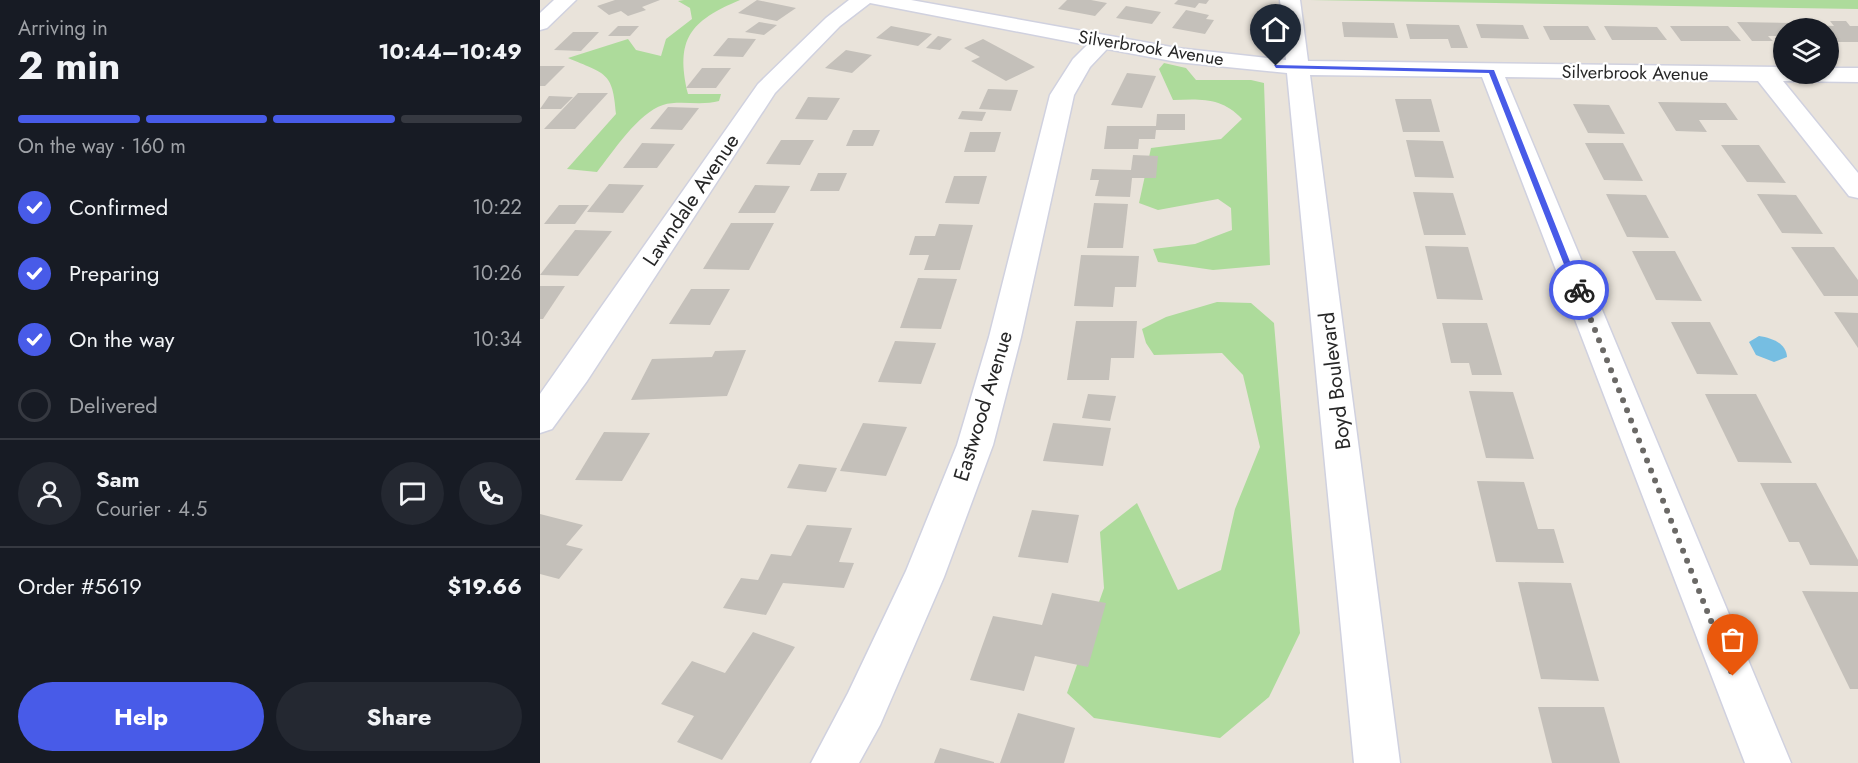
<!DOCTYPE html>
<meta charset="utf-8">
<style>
:root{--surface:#171b24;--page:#242831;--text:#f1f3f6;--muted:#9ea1a6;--line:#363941;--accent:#485be8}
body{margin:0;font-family:Jost,sans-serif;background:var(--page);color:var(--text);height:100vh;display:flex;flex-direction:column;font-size:22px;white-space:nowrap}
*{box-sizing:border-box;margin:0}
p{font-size:20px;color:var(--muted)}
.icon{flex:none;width:33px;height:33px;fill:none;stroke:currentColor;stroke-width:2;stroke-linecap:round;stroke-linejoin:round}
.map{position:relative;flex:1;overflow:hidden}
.panel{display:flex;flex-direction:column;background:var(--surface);width:540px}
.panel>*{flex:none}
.fabs{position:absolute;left:1233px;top:18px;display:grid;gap:12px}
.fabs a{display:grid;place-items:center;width:66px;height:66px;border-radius:50%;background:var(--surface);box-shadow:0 2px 4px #0004;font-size:30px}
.pin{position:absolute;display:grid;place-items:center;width:51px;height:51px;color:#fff;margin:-62px -26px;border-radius:50% 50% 50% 0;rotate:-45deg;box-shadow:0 0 6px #0007}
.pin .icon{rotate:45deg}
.courier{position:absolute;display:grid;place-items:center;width:60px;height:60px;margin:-30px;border:4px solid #485be8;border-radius:50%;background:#fff;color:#222;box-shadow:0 2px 8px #0007}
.head em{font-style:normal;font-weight:700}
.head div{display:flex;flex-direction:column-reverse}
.head{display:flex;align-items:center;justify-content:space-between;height:102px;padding:0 18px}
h1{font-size:39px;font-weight:700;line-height:45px}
.bar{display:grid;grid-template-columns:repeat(4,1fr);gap:9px 6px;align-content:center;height:72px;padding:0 18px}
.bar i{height:8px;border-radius:4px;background:var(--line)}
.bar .on{background:var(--accent)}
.bar p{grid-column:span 4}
.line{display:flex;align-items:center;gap:15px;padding:0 18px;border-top:2px solid var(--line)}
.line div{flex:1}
.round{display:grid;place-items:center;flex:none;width:63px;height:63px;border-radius:32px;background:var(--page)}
ol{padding:0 18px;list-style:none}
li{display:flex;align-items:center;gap:18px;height:66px}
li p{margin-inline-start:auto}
li .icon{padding:6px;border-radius:50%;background:var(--accent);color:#fff;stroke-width:4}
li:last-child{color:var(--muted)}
li i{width:33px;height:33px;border:3px solid var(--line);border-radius:50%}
.button{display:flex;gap:12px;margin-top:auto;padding:12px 18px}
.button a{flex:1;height:69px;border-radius:36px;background:var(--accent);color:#fff;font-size:24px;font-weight:700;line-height:69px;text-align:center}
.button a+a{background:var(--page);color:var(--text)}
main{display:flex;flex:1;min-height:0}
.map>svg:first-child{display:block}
.green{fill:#addb9b}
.water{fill:#76bee2}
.building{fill:#c4c0ba}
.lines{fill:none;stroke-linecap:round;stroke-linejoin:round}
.minor-casing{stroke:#d0d1df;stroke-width:3}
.minor{fill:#fff;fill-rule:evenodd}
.route{fill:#485be8}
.done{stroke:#6b6966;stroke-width:6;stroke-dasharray:0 10.8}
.labels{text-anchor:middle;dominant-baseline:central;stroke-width:4.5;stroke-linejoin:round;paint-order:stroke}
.far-street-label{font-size:18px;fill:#272727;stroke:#fff}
.street-label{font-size:21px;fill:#272727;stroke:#fff}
</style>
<main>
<section class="panel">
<div class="head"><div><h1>2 min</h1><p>Arriving in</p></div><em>10:44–10:49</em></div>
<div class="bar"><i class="on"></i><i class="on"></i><i class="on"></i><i></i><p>On the way · 160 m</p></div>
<ol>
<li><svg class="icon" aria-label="check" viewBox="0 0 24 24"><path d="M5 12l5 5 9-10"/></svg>Confirmed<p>10:22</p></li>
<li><svg class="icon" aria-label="check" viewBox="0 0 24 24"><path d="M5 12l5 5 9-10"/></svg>Preparing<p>10:26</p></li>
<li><svg class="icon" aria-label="check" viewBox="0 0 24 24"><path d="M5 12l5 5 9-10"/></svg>On the way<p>10:34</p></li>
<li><i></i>Delivered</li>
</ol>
<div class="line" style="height:108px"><a class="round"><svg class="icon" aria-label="person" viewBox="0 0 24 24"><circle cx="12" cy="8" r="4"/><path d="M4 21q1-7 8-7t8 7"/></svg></a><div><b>Sam</b><p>Courier · 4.5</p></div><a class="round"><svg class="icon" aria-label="chat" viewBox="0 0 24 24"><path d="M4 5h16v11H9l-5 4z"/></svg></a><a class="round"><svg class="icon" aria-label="phone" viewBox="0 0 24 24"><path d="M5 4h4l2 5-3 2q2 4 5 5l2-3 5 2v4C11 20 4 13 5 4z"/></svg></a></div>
<div class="line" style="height:78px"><div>Order #5619</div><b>$19.66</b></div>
<div class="button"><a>Help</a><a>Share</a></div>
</section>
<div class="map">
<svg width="1318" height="763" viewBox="0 0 1318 763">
<rect width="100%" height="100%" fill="#e9e3da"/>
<g class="green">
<path d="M144,0H200C150,21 135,39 148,94H181L179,101C162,106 138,100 123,105C98,113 73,152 57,172L27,169L76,114C73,71 65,74 28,58L88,39L96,50L121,56L126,39L152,19L150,8L138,1Z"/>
<path d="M770,0H1318V9Z"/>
<path d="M624,63L646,68L656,80H711L724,83L730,265L673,270L618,262L613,249L655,244L692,230L691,208L678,199L618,210L599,203L611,148L681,139L702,119C682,97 660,99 633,100L619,69Z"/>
<path d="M677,302L711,303L734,323L760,633L729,697L680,738L554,718L527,693L564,588L560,532L597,503L638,590L681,570L695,509L720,447L703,375L682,353L614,355L606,343L602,329L626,317Z"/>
</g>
<path class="water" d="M1219,336C1232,338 1246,343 1247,357L1234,362L1216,355L1209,342Z"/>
<g class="building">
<path d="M75,0H120L102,7L106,10L88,16L81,11L69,15L57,6Z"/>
<path d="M217,0L256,8L237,21L198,13Z"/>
<path d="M527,0H551L567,3L555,16L518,9Z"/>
<path d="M638,0H669L666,4L659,3L655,8L634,4Z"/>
<path d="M586,6L621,12L612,24L576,18Z"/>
<path d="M646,10L669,15L666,19L674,20L665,34L632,28Z"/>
<path d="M1290,21H1306L1310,26H1318V42H1288V28H1276L1273,25L1294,26Z"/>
<path d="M219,22L237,25L224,35L205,32Z"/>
<path d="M802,22L854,23L858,38L804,37Z"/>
<path d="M1197,22L1255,23L1260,28H1244V36H1228L1233,41H1212Z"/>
<path d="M866,24L919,25L928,48H911L908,39H870Z"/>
<path d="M936,24L983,25L989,39L941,38Z"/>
<path d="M78,26H99L90,36H68Z"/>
<path d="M351,26L392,34L378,46L336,38Z"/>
<path d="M1003,26H1048L1056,40H1010Z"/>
<path d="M1064,26L1117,27L1127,40H1072Z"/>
<path d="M1130,26H1188L1201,41H1141Z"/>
<path d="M33,32H59L41,51L14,50Z"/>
<path d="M398,36L412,39L400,50L386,48Z"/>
<path d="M188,38L216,39L203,57L173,56Z"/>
<path d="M443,39L495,67L466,81L431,61L440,57L424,48Z"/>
<path d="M306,50L332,55L312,73L285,68Z"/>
<path d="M0,66H25L5,86H0Z"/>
<path d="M162,68H191L176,88H146Z"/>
<path d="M587,73L616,76L602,108L571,105Z"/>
<path d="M448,89L478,90L471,111L439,109Z"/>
<path d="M38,93H68L35,129H4Z"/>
<path d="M9,96L33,97L21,109H0Z"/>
<path d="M268,97L300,98L287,120L255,119Z"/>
<path d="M855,99H891L900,132H863Z"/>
<path d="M1118,102L1186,103L1198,120H1159L1167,132L1136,131Z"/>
<path d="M1033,104L1069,105L1085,134L1048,133Z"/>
<path d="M128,107L159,108L142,130L110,129Z"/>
<path d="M422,111L446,112L442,121L418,119Z"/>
<path d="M617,114H645V130H616L615,139H599L598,149H564L567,126H616Z"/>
<path d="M313,130H340L333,146H306Z"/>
<path d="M430,132H461L455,152H424Z"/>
<path d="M241,140H274L260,165L226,164Z"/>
<path d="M866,140L903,141L914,178L875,177Z"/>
<path d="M102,143L135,144L117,168H83Z"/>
<path d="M1045,143H1083L1103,181L1064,180Z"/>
<path d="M1181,145H1219L1246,183L1207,182Z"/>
<path d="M593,155L618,156L616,178H592L590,197L555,196L559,180H550L552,169L591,170Z"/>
<path d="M278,173H307L299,191H270Z"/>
<path d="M414,176H447L439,204L405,203Z"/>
<path d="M69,184L104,185L83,213L47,212Z"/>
<path d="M215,185L250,186L235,213H198Z"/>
<path d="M873,192L913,193L926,235H884Z"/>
<path d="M1066,194L1106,195L1129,238L1087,237Z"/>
<path d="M1217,194L1256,195L1283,234L1242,233Z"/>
<path d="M554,203L588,204L583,248H547Z"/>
<path d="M19,205H49L35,224H4Z"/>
<path d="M191,223H234L209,270L163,269Z"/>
<path d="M399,224L433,225L420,270H384L389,255H369L375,236H395Z"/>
<path d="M35,230L72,231L38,276L0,275Z"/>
<path d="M885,246L928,247L943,300L897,299Z"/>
<path d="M1251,247H1294L1318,280V296H1284Z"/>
<path d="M1092,251H1135L1162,301L1116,300Z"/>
<path d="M541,255L599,256L596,287H575L573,307L534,306Z"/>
<path d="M378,278L417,279L401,329L360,328Z"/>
<path d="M0,286H25L3,319H0Z"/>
<path d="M151,289H190L170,325L129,324Z"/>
<path d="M1294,312L1318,313V348Z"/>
<path d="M536,321H597L594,358H571L569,380H527Z"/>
<path d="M1131,322H1170L1198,375L1157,374Z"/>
<path d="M902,323H947L962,375H932L929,363H911Z"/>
<path d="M355,341L396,343L381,384L338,382Z"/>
<path d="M206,350L187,396L91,400L112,359L172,357L175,351Z"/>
<path d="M929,391L973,392L994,459L946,458Z"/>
<path d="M548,394L576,396L570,421L542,418Z"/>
<path d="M1165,394H1216L1252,463L1198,462Z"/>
<path d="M323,423L367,427L346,476L300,471Z"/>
<path d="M513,423L571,428L563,466L503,461Z"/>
<path d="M64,432L110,433L82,481L35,480Z"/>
<path d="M259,464L297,468L286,492L247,488Z"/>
<path d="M937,481L984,482L998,529H1014L1024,563L956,562Z"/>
<path d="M1220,483H1276L1318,560V566L1270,565L1259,542H1249Z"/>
<path d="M492,510L539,515L528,563L478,557Z"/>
<path d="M0,514L43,525L26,545L43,549L19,579L0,574Z"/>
<path d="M267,525L312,528L299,562L314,563L304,588L243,583L226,615L183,608L201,578L218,580L231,554L251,556Z"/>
<path d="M978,582L1031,583L1059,681L1001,679Z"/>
<path d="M1262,591L1318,592V689H1310Z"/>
<path d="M512,593L566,603L548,667L495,656L484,691L430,680L453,616L502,625Z"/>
<path d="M213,632L255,647L182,760L137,742L154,716L121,704L152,661L185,673Z"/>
<path d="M998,707H1064L1080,763H1012Z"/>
<path d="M478,713L535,728L524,763H460Z"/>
<path d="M400,748L454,762V763H394Z"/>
</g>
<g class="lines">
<defs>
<g id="minor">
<path d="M14,0H36L7,28L0,30V13Z"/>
<path d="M309,0H371L637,48L746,60L740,0H760L768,61L1244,67V74H1288V68H1318V82L1243,81L1318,173V198L1309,196L1218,81L965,77L1251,763H1205L942,77L770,75L860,763H814L747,73L637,62L567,49L550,67L534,95L481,337L453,445L404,577L340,725L319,763H271L308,693L366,571L417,445L449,337L510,95L533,59L547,45L330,3L300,26L235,93L47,381L12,429L0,433V394L218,84L286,18Z"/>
</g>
</defs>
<use href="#minor" class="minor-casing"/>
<use href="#minor" class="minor"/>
</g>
<path class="route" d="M734,65L954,70L1042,292L1034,290L949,73L736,68Z"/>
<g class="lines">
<path class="done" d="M1039,290L1193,676"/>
</g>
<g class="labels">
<g class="far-street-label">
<text transform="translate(611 48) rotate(9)">Silverbrook Avenue</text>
<text transform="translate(1095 73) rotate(1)">Silverbrook Avenue</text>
</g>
<g class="street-label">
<text transform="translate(151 200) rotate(-56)">Lawndale Avenue</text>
<text transform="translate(795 381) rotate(-97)">Boyd Boulevard</text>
<text transform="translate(443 406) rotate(-73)">Eastwood Avenue</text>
</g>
</g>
</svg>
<div class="fabs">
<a><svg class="icon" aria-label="layers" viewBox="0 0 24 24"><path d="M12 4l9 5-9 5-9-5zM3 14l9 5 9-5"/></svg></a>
</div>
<div class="pin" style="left:1193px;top:676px;background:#ea580c"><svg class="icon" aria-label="bag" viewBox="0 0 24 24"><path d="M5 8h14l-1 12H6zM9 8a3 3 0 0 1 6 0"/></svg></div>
<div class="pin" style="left:736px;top:66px;background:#1f2937"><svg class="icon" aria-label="home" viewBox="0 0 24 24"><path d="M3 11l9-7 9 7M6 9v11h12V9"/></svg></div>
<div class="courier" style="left:1039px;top:290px"><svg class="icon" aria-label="bike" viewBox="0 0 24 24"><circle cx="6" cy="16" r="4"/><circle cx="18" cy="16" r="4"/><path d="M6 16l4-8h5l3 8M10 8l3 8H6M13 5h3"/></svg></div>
</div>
</main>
